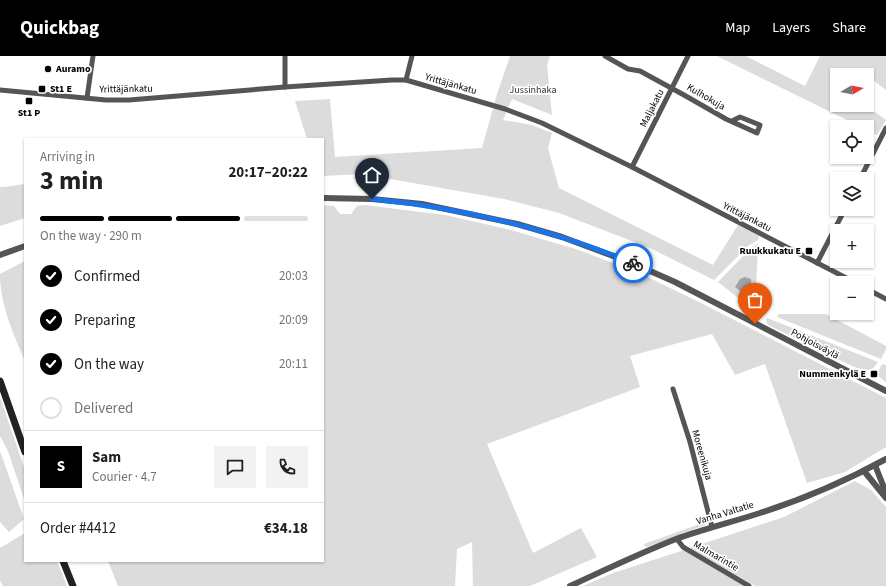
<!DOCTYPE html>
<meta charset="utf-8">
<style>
:root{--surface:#fff;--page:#f2f2f2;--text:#202124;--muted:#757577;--line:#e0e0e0;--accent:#000}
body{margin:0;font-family:"Source Sans 3",sans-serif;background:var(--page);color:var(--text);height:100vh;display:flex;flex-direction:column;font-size:15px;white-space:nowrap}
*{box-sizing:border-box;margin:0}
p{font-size:13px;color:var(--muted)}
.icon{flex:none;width:22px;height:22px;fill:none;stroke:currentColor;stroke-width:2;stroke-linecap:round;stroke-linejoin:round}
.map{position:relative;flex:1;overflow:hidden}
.drawer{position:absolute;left:24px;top:82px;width:300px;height:424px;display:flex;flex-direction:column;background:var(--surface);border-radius:0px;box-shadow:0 1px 3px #0004}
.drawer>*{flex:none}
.needle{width:26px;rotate:80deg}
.buttons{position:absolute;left:830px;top:12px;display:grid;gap:8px}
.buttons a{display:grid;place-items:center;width:44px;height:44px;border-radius:0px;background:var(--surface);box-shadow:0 1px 3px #0004;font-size:20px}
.pin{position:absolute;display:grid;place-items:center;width:34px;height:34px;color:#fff;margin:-41px -17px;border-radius:50% 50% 50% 0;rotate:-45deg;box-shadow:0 0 4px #0007}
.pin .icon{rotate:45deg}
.courier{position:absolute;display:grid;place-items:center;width:40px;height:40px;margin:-20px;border:3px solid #1a73e8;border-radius:50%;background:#fff;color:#222;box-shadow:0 1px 5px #0007}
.headline em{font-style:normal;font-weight:700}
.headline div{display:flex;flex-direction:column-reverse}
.headline{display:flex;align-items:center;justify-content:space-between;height:68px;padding:0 16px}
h1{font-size:26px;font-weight:700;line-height:30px}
.bar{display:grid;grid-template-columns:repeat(4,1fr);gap:6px 4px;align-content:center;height:48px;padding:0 16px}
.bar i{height:5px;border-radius:3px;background:var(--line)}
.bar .selected{background:var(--accent)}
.bar p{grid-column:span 4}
.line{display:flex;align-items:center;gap:10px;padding:0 16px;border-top:1px solid var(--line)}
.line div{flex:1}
.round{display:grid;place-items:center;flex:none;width:42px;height:42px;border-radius:0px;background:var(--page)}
ol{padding:0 16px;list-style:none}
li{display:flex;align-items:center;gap:12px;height:44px}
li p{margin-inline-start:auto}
li .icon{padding:4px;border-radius:50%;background:var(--accent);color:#fff;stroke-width:4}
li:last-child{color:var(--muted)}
li i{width:22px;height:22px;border:2px solid var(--line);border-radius:50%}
header{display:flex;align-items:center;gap:24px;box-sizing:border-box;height:56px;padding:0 20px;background:var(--accent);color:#fff}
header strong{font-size:19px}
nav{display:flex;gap:22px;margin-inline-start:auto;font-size:14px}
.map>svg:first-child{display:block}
.green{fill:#dcdcdc}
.water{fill:#a3a3a3}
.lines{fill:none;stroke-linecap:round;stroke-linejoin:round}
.minor{stroke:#555;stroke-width:5}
.tertiary{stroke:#555;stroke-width:6}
.secondary{stroke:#222;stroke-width:7}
.done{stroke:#595959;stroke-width:4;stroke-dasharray:0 7.2}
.route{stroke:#1a73e8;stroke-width:5}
.poi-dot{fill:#000;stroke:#fff;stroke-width:1.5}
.labels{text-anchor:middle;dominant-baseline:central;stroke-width:3.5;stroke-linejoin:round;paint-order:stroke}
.poi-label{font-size:10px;font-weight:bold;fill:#000;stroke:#fff;text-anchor:start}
.street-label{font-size:10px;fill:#000;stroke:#fff}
.park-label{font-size:10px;fill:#333;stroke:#fff}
</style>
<header>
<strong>Quickbag</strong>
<nav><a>Map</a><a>Layers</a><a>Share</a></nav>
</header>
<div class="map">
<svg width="886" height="530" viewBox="0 0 886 530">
<rect width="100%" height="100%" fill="#fff"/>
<g class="green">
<path d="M510,0H550L547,9L552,59L512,43L503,64L532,69L552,77L548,92L559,132L713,209L738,169L759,180L758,184L749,189L714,224L650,192L559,157L504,143L362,118L323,120V83H307L295,45L330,43L335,101L482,92L497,38Z"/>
<path d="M717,0H746L805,30L820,0H886V34L873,24L867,34V19H837V49H866L886,64L877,79L867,74V71H861Z"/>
<path d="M25,128V162L0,170V131H4Z"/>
<path d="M323,149L334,150L340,158H351L357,150L365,149L445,159L511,174L579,194L641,218L703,248L886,342V391L845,416L807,427L765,308L735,319L712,278L630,300L640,331L487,388L533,497L581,472L597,501L530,530H473L472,486L457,493L455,530H118L108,505H323Z"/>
<path d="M758,188L755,253L746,248L718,226L751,192Z"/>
<path d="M25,205V305C13,277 0,248 0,218Z"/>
<path d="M779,258H826L886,290V293L881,303L777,261Z"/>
<path d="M767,262L878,306C871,318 864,314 852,310L768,269L766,264Z"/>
<path d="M882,308L886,309V326L878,320V316Z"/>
<path d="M0,341L25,414V446L8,395L0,380Z"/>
<path d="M0,395L24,463L9,476L0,466Z"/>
<path d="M855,425L871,434L886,451V530H755L690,492L784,461Z"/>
<path d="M708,465V467L705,469L647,491H645L644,488Z"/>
<path d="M25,477V505H57L67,530H3L0,525V492Z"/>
<path d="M684,494L745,530H583L613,517Z"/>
</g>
<path class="water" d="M745,221L751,223L752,240L743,237L735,231L740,223Z"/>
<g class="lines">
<g class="minor">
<path d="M285,0V31"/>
<path d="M605,0L628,13L640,15L684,39L726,63L757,77L760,69L740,61L732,65"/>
<path d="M406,24L412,0"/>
<path d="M0,34L106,44H129L285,31L392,24H406L505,53L542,67L632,111L856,227"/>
<path d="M87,42L93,0"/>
<path d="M632,111L688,0"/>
<path d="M860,123L886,72"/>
<path d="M817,207L845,153"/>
<path d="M867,233L886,243"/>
<path d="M673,333L690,386L712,471"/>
<path d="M677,483L683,491L749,530"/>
</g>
<g class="tertiary">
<path d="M323,142L372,143L422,148L517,168L562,181L632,207L675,226L886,335"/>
<path d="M0,199L25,190"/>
<path d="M875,409L886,437"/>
<path d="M864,415L886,442"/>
<path d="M570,530C605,514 640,497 676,483C704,473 732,466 760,457C804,443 846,425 886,403"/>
</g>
<g class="secondary">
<path d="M0,325L25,396"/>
<path d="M63,505L73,530"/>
</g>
</g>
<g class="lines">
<path class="done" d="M633,207L675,226L755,268"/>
<path class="route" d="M372,143C462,152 550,173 633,207"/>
</g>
<g class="poi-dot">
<circle cx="48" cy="13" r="4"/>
<rect x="38" y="29" width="8" height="8" rx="2"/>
<rect x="25" y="41" width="8" height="8" rx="2"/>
<rect x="805" y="191" width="8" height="8" rx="2"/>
<rect x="870" y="314" width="8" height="8" rx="2"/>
</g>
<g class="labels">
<g class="poi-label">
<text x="56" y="13">Auramo</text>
<text x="50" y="33">St1 E</text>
<text x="29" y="57" text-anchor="middle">St1 P</text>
<text x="801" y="195" text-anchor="end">Ruukkukatu E</text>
<text x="866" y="318" text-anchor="end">Nummenkylä E</text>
</g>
<g class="street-label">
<text transform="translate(451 28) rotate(16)">Yrittäjänkatu</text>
<text transform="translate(126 33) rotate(-1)">Yrittäjänkatu</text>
<text transform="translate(706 41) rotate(30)">Kulhokuja</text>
<text transform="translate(652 52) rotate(-63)">Maljakatu</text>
<text transform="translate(747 161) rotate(27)">Yrittäjänkatu</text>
<text transform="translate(815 288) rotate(28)">Pohjoisväylä</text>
<text transform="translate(702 399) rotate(74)">Moreenikuja</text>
<text transform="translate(725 457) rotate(-17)">Vanha Valtatie</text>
<text transform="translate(716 500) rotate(30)">Malmarintie</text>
</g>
<g class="park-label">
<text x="533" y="34">Jussinhaka</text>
</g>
</g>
</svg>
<div class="buttons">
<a><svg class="needle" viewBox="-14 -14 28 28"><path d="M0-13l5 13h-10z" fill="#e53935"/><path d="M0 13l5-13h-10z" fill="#757577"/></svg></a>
<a><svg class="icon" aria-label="locate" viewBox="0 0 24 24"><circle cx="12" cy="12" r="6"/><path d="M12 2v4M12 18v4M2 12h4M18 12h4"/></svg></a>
<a><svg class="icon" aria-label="layers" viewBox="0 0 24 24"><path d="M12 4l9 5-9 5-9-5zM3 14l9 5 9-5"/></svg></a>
<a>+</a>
<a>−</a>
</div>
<div class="pin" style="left:755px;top:268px;background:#ea580c"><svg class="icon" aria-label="bag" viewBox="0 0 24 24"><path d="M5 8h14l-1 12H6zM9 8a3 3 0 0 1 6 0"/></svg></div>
<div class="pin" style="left:372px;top:143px;background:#1f2937"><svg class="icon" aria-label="home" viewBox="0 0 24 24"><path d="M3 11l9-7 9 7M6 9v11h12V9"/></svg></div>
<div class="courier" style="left:633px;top:207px"><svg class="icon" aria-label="bike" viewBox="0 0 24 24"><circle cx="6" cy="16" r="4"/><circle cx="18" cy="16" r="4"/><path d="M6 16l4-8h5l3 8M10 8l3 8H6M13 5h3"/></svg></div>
<section class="drawer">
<div class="headline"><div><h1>3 min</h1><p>Arriving in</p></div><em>20:17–20:22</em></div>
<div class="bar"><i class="selected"></i><i class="selected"></i><i class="selected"></i><i></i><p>On the way · 290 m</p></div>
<ol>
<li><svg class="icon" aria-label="check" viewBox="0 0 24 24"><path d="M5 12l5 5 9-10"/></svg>Confirmed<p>20:03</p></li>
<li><svg class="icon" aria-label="check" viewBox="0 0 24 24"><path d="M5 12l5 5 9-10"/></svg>Preparing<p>20:09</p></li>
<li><svg class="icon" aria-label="check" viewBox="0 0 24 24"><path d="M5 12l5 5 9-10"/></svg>On the way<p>20:11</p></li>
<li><i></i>Delivered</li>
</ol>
<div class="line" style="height:72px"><b class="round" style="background:var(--accent);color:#fff">S</b><div><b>Sam</b><p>Courier · 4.7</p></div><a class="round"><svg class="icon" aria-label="chat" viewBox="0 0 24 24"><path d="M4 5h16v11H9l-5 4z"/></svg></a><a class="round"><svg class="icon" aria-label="phone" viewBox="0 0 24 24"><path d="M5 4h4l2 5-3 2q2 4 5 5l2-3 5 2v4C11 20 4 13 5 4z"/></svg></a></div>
<div class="line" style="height:52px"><div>Order #4412</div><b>€34.18</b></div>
</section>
</div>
